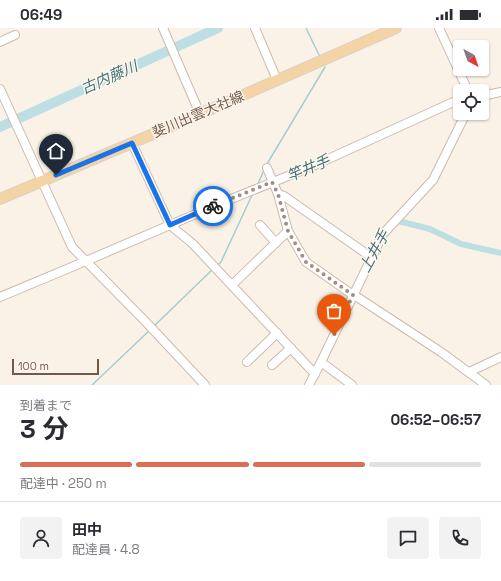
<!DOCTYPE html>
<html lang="ja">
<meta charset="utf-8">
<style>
:root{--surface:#fff;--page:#f2f2f3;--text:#2b2b33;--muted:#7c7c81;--line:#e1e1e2;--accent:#db6e55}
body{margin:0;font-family:"Space Grotesk","Noto Sans JP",sans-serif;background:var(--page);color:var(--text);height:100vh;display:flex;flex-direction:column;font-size:15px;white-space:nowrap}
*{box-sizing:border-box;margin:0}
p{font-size:13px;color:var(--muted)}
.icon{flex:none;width:22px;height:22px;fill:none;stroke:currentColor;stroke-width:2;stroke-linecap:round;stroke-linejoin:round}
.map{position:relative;height:357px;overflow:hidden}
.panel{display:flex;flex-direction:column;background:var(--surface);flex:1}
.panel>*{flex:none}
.needle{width:26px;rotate:140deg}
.controls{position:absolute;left:453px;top:12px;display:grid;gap:8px}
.controls a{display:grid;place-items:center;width:36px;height:36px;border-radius:4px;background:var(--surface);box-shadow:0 1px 3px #0004;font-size:20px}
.scale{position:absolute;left:12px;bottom:10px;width:87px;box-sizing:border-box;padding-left:4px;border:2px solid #72594d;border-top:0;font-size:11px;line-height:14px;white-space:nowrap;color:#72594d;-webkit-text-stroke:3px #fef6ed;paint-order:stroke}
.pin{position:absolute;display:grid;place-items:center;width:34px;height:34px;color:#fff;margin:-41px -17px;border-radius:50% 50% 50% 0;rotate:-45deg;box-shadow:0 0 4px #0007}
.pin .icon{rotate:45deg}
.courier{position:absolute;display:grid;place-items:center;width:40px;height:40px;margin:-20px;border:3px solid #1a73e8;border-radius:50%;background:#fff;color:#222;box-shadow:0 1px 5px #0007}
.overview em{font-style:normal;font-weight:700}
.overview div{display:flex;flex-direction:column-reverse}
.overview{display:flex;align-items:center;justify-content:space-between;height:68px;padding:0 20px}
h1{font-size:26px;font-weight:700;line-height:30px}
.bar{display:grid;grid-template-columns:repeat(4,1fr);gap:6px 4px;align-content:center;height:48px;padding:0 20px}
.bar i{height:5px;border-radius:3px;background:var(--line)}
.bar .selected{background:var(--accent)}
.bar p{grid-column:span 4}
.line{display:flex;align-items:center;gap:10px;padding:0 20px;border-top:1px solid var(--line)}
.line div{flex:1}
.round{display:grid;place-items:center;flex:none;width:42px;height:42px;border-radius:4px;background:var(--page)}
.status{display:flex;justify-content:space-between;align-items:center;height:28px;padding:0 20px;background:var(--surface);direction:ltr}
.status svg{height:11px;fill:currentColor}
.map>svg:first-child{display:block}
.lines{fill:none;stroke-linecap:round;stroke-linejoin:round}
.stream{stroke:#a4ced4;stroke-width:1.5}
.canal{stroke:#bddfe3;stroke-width:6}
.river{stroke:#bddfe3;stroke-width:10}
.minor-casing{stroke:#ccbaae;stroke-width:10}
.major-casing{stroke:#d8d1cd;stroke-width:12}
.minor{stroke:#fff;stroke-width:8}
.major{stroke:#f4d3a4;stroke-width:10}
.done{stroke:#a28f83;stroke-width:4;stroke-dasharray:0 7.2}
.route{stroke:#1a73e8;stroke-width:5}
.labels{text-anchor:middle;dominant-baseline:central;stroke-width:3;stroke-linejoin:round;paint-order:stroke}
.street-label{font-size:14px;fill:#72594d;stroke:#fef6ed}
.water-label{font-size:15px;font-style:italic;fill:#45767d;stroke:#fef6ed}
</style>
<div class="status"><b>06:49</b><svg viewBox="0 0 49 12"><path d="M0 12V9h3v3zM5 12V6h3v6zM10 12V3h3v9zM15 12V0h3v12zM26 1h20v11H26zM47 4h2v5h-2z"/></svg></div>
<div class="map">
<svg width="501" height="357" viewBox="0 0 501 357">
<rect width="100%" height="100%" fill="#fbf2e7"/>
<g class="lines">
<g class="stream">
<path d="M306,0L319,27"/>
<path d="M267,136L325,39"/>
<path d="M257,158L264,142"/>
<path d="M218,237L221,234L253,165"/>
<path d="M154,298L213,241"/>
<path d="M92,357L150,302"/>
</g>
<path class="canal" d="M394,192L430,201L461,216L501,225"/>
<path class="river" d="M0,99L218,0"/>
<defs>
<g id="minor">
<path d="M163,0L200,86"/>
<path d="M255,0L277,52"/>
<path d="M439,0L468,63"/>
<path d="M0,14L15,7"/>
<path d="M0,61L72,219L144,292L205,357"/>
<path d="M482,68L501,64"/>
<path d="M132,115L170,197L193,216L315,346"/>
<path d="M267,140L278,166L284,168L371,229"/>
<path d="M278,166L288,203L306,234L353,267"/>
<path d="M260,197L276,215"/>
<path d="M232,257L288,203"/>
<path d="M354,267L441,324L486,357"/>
<path d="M0,269L86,233L219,176L315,137L460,71"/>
<path d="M247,334L277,305"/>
<path d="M321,334L352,357"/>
<path d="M272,337L291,320"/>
<path d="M469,344L501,329"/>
<path d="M309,357L321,334L383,206L433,152L466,85"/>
</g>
<path id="major" d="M0,171L200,86L396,0"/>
</defs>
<use href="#minor" class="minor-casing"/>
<use href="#major" class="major-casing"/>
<use href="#minor" class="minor"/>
<use href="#major" class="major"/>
</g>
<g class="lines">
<path class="done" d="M213,178L272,154L278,166L288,203L306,234L353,267L334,307"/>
<path class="route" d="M56,147L132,115L170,197L213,178"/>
</g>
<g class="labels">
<g class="street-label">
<text transform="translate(198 86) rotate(-23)">斐川出雲大社線</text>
</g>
<g class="water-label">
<text transform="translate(109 49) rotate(-24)">古内藤川</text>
<text transform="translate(308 140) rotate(-23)">竿井手</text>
<text transform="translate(374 223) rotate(-61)">上井手</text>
</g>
</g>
</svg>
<div class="controls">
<a><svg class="needle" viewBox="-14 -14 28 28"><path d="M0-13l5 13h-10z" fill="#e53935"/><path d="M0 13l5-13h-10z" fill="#7c7c81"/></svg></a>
<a><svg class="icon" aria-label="locate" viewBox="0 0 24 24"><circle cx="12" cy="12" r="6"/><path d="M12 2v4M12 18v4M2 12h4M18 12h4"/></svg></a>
</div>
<div class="scale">100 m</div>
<div class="pin" style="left:334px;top:307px;background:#ea580c"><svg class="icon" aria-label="bag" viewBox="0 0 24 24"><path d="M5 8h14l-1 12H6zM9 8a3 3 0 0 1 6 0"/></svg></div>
<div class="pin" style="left:56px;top:147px;background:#1f2937"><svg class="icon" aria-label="home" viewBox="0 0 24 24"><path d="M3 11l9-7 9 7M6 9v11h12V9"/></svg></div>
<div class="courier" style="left:213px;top:178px"><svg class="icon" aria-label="bike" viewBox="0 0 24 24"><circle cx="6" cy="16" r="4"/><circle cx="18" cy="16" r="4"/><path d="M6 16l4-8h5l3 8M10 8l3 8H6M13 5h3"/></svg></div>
</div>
<section class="panel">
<div class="overview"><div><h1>3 分</h1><p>到着まで</p></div><em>06:52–06:57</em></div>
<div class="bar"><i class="selected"></i><i class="selected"></i><i class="selected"></i><i></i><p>配達中 · 250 m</p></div>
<div class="line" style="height:72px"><a class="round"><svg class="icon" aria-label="person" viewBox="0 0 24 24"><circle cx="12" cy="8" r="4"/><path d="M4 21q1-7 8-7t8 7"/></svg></a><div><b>田中</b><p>配達員 · 4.8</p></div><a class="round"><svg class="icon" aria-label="chat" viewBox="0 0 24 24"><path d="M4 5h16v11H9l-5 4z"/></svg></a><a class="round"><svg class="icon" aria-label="phone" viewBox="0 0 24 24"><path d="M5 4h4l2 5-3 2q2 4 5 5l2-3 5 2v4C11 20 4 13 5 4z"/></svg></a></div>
</section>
